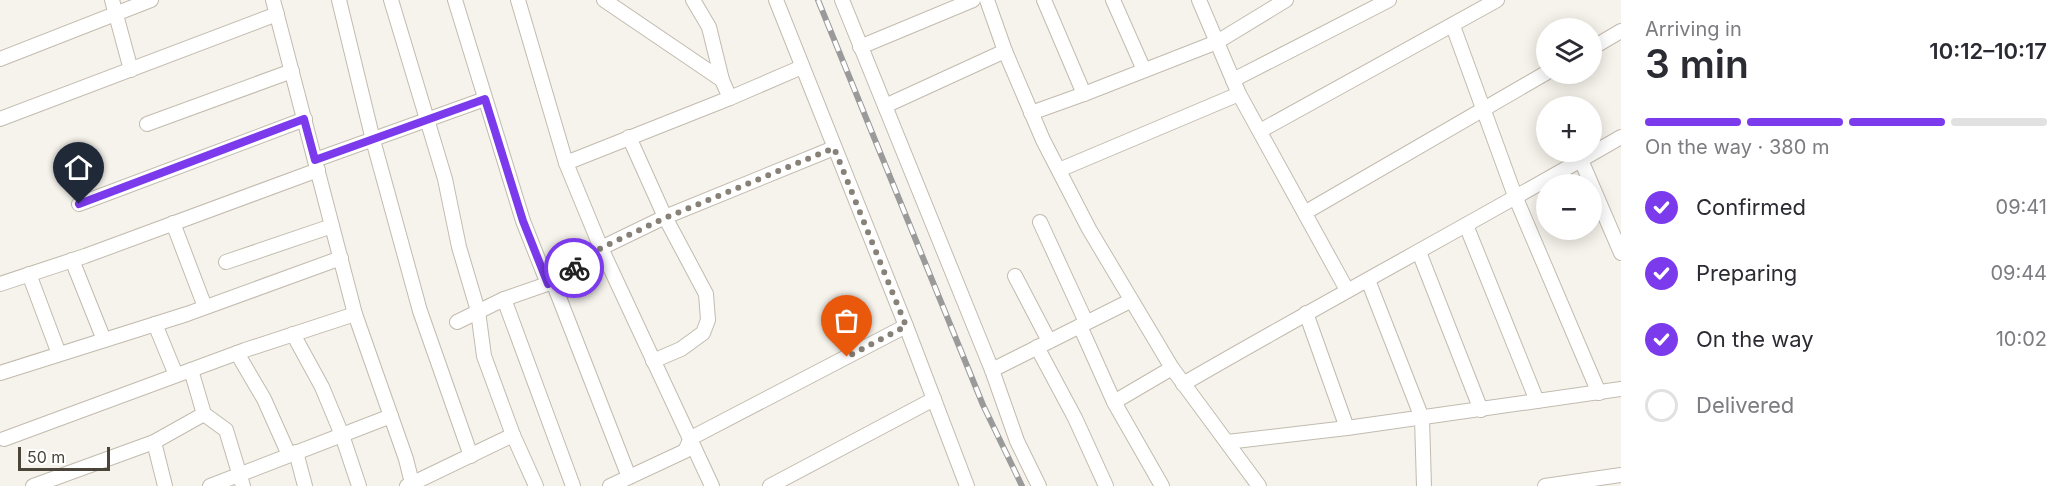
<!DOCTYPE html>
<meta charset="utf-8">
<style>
:root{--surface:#fff;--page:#f2f2f3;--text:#2b2b33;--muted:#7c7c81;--line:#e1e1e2;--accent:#7c3aed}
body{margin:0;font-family:Inter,sans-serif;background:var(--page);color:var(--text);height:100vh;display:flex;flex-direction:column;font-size:22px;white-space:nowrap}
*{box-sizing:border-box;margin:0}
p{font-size:20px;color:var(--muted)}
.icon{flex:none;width:33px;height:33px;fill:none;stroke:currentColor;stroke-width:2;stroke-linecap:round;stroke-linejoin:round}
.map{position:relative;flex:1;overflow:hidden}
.drawer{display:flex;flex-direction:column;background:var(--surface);width:450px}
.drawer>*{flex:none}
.buttons{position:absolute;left:1536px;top:18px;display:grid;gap:12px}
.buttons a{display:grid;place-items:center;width:66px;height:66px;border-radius:50%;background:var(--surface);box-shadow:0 3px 15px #0003;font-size:30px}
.scale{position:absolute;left:18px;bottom:15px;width:92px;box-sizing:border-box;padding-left:6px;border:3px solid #4b4439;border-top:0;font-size:16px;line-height:21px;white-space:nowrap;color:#4b4439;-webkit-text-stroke:4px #fff;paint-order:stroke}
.pin{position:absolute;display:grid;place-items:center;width:51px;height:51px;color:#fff;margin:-62px -26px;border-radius:50% 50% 50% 0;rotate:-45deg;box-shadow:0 0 6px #0007}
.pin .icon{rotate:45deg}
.courier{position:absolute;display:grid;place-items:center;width:60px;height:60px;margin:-30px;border:4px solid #7c3aed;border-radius:50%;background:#fff;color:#222;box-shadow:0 2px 8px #0007}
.overview em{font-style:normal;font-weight:600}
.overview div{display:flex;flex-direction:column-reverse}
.overview{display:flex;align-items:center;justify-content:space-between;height:102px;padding:0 24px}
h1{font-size:39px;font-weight:600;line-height:45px}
.bar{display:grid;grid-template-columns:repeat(4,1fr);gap:9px 6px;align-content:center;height:72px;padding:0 24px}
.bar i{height:8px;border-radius:4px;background:var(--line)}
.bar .on{background:var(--accent)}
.bar p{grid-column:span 4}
ol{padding:0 24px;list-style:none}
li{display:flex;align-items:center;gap:18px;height:66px}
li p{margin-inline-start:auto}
li .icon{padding:6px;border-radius:50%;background:var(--accent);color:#fff;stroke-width:4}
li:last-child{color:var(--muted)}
li i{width:33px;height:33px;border:3px solid var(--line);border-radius:50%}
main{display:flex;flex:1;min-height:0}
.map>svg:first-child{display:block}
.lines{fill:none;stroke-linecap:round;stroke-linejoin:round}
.street-casing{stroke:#c2bbae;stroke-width:16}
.street{stroke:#fff;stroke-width:14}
.rail-casing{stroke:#9a9a9a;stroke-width:6}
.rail{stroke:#fff;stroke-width:4;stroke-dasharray:11;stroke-linecap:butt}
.done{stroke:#878178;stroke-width:6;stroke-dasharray:0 10.8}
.route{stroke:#7c3aed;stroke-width:8}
</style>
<main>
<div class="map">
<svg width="1621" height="486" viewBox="0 0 1621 486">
<rect width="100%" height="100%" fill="#f6f3ec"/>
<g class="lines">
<defs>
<g id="street">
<path d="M112,0L131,70"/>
<path d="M273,0L355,314L406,459L412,483"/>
<path d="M339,0L373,140L420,311L471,456"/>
<path d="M391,0L445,179L459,247L478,311L484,356L513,435L536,486"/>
<path d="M455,0L523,221L548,284"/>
<path d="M518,0L566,163L601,248L712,486"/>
<path d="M604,0L722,80L730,98"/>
<path d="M693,0L709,27L722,80"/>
<path d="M776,0L906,326L967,486"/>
<path d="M842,0L992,370L1017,441L1039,486"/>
<path d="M987,0L1005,51L1043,140L1089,229L1172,368L1259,486"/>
<path d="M1044,0L1084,94"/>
<path d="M1113,0L1144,70"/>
<path d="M1199,0L1239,94L1347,290"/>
<path d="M1453,26L1515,196L1599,393"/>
<path d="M860,47L973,0"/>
<path d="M1592,48L1621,31"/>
<path d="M0,59L151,0"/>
<path d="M1233,80L1389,0"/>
<path d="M885,106L1005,51"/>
<path d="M1031,113L1084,94L1217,42L1286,0"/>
<path d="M0,119L277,14"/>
<path d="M147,124L292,71"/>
<path d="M1260,131L1497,0"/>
<path d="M629,137L665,217L706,294L708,320L703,333L681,349L653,361"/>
<path d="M315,160L485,99"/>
<path d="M1581,160L1621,253"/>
<path d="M566,163L730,98L802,67"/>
<path d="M1059,170L1239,94"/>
<path d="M79,204L305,119"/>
<path d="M1306,212L1546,73"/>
<path d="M1040,222L1086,322"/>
<path d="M173,223L205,307"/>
<path d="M1466,225L1537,401"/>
<path d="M1419,252L1481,410"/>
<path d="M72,260L104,340"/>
<path d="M226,262L332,226"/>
<path d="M29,274L59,354"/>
<path d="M1015,276L1049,341"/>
<path d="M1368,280L1422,418L1424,486"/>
<path d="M553,282L629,477"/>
<path d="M0,284L85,256L318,170"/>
<path d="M504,299L573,486"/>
<path d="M1306,313L1347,428"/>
<path d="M457,322L504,299L553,282L601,248L665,217L834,148"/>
<path d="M155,324L176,375"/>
<path d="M1080,326L1114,402L1162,486"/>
<path d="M293,334L322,387L342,435L359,486"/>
<path d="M1037,347L1075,418L1106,486"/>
<path d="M237,353L264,399L289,455"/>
<path d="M191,370L204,414L226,430L243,486"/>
<path d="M992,370L1130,301"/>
<path d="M0,373L187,314L341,258"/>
<path d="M1183,384C1328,300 1476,221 1621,137"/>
<path d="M1114,402L1172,368"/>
<path d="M4,439L245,350L355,314"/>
<path d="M154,442L165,486"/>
<path d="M1227,442L1347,428L1621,389"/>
<path d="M296,452L305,486"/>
<path d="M33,486L154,442L204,414"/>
<path d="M210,486L391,416"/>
<path d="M407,486L513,435"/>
<path d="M610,486L685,451L691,438L906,326"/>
<path d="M770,486L934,399"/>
<path d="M1545,486L1621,475"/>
</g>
</defs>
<use href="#street" class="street-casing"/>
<use href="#street" class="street"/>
<defs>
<path id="rail" d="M818,0L983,405L1022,486"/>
</defs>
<use href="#rail" class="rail-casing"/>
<use href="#rail" class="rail"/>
</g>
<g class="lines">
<path class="done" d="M574,268L601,248L665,218L834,148L906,326L847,357"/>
<path class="route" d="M79,204L304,119L315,160L485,99L523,221L548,284L574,268"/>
</g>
</svg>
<div class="buttons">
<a><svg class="icon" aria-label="layers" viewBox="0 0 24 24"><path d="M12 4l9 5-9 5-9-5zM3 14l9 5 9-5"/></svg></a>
<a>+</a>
<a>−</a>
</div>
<div class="scale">50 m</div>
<div class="pin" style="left:847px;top:357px;background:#ea580c"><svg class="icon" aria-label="bag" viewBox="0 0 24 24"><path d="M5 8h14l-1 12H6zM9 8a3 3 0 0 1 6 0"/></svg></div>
<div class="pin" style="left:79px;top:204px;background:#1f2937"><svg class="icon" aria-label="home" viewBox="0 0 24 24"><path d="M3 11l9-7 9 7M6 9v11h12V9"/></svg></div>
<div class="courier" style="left:574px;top:268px"><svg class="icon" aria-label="bike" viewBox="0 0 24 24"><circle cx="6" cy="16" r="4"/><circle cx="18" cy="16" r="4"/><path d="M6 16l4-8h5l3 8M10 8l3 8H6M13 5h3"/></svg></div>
</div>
<section class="drawer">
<div class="overview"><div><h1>3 min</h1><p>Arriving in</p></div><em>10:12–10:17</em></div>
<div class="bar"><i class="on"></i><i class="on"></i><i class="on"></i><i></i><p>On the way · 380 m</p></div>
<ol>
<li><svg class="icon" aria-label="check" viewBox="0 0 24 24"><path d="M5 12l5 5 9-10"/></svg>Confirmed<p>09:41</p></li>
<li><svg class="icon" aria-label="check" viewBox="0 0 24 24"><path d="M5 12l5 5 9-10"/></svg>Preparing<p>09:44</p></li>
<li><svg class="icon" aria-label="check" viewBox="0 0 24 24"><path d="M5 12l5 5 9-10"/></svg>On the way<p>10:02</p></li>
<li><i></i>Delivered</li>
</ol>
</section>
</main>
